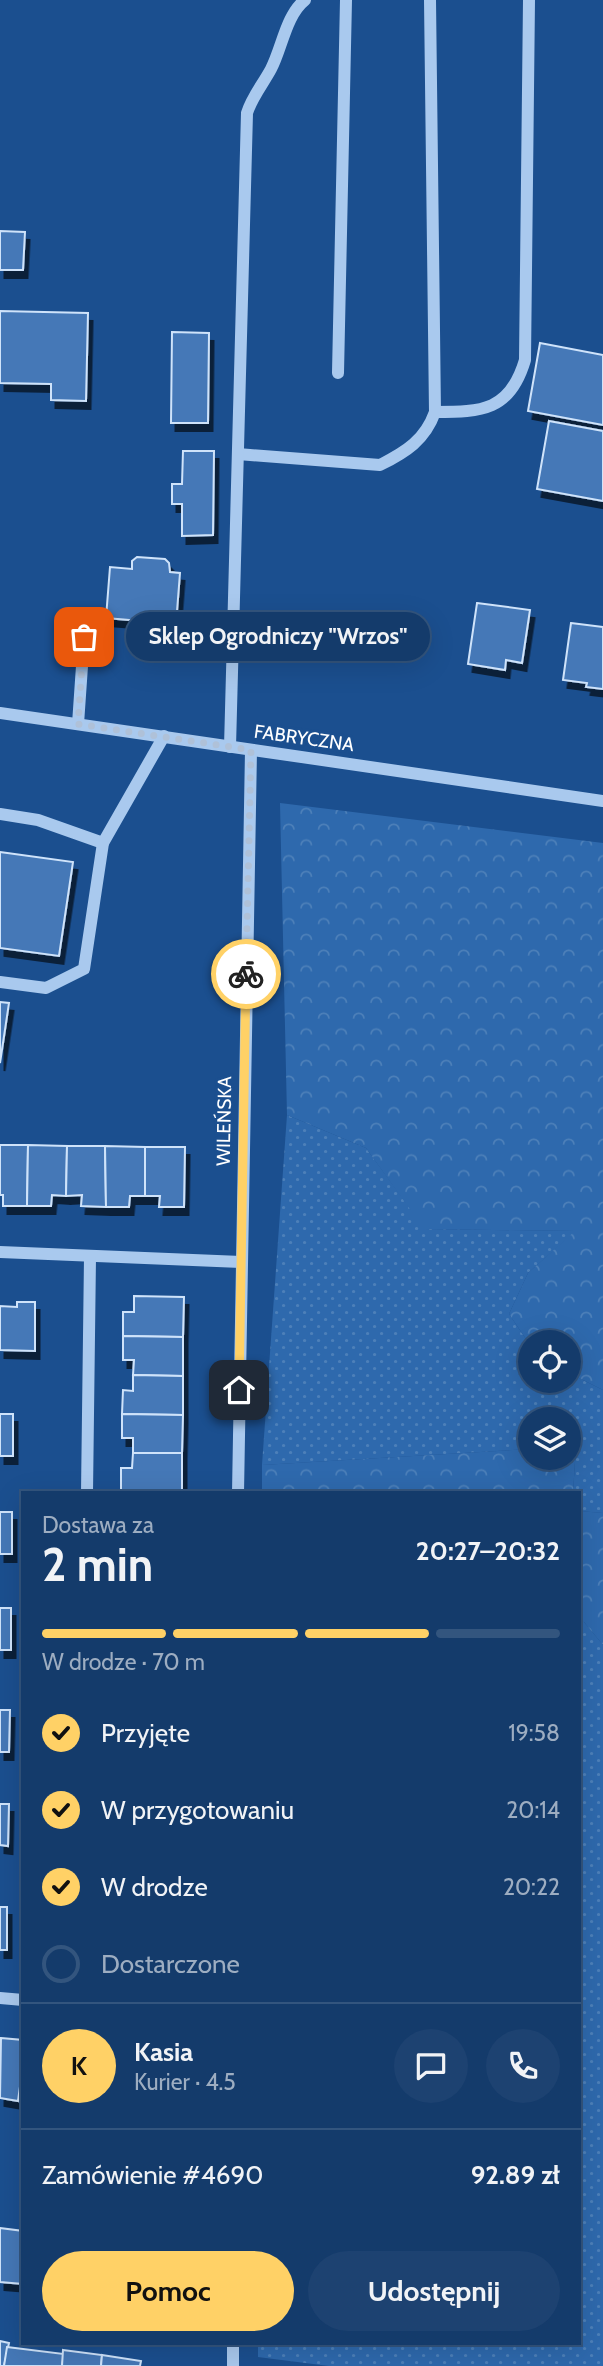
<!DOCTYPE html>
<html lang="pl">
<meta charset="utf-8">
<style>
:root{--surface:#143b6b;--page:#1d4271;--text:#f1f3f6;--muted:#9dadc1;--line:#33557e;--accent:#ffd166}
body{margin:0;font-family:Cabin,sans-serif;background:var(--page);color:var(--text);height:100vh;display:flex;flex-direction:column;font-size:26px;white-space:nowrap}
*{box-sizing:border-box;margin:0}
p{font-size:23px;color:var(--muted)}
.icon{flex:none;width:38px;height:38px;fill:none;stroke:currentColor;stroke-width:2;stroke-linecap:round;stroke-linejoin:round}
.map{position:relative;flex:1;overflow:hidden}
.side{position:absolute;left:21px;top:1491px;width:560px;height:854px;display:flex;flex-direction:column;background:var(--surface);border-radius:0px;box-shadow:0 7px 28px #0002,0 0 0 2px var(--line)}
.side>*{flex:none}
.fabs{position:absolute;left:518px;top:1330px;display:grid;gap:14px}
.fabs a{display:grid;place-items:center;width:63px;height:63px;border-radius:50%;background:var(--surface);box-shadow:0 7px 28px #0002,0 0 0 2px var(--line);font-size:35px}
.pin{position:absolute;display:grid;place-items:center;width:60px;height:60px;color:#fff;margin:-30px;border-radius:14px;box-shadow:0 4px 10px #0006}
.courier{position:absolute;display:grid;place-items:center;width:70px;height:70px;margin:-35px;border:5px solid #ffd166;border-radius:50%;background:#fff;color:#222;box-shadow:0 2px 9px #0007}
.bubble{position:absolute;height:49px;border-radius:24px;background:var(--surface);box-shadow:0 7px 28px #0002,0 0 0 2px var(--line);font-size:23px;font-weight:800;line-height:49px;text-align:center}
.summary em{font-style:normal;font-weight:800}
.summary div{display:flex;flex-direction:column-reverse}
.summary{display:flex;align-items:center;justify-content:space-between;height:119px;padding:0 21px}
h1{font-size:46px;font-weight:800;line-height:52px}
.bar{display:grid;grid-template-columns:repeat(4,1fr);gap:10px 7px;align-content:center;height:84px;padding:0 21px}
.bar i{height:9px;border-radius:5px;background:var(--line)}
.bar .selected{background:var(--accent)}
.bar p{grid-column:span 4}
.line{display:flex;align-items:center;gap:18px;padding:0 21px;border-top:2px solid var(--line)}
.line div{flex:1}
.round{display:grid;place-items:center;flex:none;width:74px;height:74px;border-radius:37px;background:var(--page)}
ol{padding:0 21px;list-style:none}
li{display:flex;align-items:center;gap:21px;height:77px}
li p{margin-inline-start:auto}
li .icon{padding:7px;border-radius:50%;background:var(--accent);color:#111;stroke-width:4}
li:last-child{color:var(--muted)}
li i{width:38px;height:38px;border:4px solid var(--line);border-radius:50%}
.button{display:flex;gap:14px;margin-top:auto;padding:14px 21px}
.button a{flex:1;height:80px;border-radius:42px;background:var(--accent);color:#111;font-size:28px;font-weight:800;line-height:80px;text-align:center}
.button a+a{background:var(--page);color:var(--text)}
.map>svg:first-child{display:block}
.grass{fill:url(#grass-dots)}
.forest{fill:url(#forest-crowns)}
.building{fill:#4478b7;stroke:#cfe3fa;stroke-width:2;filter:url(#shadow)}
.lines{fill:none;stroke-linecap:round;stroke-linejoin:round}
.minor{stroke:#a9c9ee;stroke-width:12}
.done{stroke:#afc1d8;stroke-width:7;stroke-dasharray:0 12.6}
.route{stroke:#ffd166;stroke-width:9}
.labels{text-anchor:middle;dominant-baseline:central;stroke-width:6;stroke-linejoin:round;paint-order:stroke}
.street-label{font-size:19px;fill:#fff;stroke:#1b4f8f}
</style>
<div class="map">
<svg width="603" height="2366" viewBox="0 0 603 2366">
<defs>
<pattern id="grass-dots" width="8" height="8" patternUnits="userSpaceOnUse" patternTransform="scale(1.75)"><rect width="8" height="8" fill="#2e69ad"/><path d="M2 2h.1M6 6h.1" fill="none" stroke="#4d80b9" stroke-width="1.8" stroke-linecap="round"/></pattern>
<pattern id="forest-crowns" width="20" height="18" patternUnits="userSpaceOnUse" patternTransform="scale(1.75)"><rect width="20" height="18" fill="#2e69ad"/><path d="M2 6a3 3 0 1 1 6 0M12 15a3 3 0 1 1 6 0" fill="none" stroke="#4d80b9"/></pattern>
<filter id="shadow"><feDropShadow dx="4.5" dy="8" stdDeviation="0" flood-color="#0009"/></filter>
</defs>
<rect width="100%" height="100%" fill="#1b4f8f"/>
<g class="grass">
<path d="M287,1115L366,1148L425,1229L576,1231L528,1273L509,1314L530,1345V1381H569V1373L603,1390V1513L579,1511V1493H573L576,1447L569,1446V1419H530V1449L262,1465Z"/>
<path d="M579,1616L603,1645V2366H329L258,2357V2343H579Z"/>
</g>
<g class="forest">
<path d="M280,803L603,843V1390L569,1373V1342H530V1345L509,1314L528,1273L575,1231L424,1229L366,1148L287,1115Z"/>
<path d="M569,1446H576L573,1493H262V1465L530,1449V1458H569Z"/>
<path d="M579,1511L603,1513V1645L579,1616Z"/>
</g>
<g class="building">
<path d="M0,231L25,232L23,270H0Z"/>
<path d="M0,311L88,313L86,401L51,400V384L0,383Z"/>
<path d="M172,332L209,333L208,423H171Z"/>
<path d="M540,343L603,355V425L528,411Z"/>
<path d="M549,421L603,431V501L537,489Z"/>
<path d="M183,451H214L213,535L182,536V504H172V484H182Z"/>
<path d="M137,557L165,559L169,563L170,572L180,573L176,624L106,618L110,567L132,569V561Z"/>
<path d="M477,603L530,610L522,663L506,660L505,670L468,664Z"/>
<path d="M571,623L603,627V689L586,687L587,683L563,680Z"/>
<path d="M0,852L73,862L59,956L0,948Z"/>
<path d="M0,1002L9,1003L0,1063Z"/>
<path d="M0,1145H28L27,1206H3V1195H0Z"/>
<path d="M28,1145L67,1146L66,1196L52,1195L51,1206H27Z"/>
<path d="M67,1146H105L106,1207L81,1206L82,1195L66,1196Z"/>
<path d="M105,1146L145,1147V1196H130L129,1207H106Z"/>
<path d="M145,1147H185L184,1207H159L160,1196H145Z"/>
<path d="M134,1296L184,1297L183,1337L123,1336V1312H134Z"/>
<path d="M17,1302H35V1351L0,1350V1306L17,1307Z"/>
<path d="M123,1336L183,1337V1376L133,1375L134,1360H123Z"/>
<path d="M133,1375L183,1376V1415L122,1414L123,1390L133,1391Z"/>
<rect x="0" y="1414" width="13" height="42"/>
<path d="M122,1414L183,1415L182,1453H133V1438H122Z"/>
<path d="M133,1453H182V1493L121,1492V1468H132Z"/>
<rect x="0" y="1512" width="12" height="42"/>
<rect x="0" y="1608" width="11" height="42"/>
<path d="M0,1710H10L9,1752H0Z"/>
<path d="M0,1804H9L8,1846L0,1845Z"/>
<rect x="0" y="1907" width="7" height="43"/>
<path d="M1,2038L23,2040V2065L18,2101L0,2098Z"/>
<path d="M0,2228L23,2231V2284L0,2282Z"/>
<path d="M0,2341L9,2343L4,2366H0Z"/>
<path d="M7,2347L64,2354L62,2366H4Z"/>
<path d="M63,2350L102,2355L101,2366H62Z"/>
<path d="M102,2355L141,2361L140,2366H101Z"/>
</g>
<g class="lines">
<g class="minor">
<path d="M338,373L346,0"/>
<path d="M435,412C482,412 510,411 525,360L529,0"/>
<path d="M238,454L380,465C406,452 425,440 435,412L430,0"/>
<path d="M0,713L603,801"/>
<path d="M78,724L84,637"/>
<path d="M230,747L247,113C252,97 263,84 271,69C282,48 286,15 305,0"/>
<path d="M0,814L38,820L103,843"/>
<path d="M0,982L46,988L84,969L103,843L164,736"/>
<path d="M0,1252L241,1262"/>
<path d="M87,1493L90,1257"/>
<path d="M238,1493L251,750"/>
<path d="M0,1998L23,2000"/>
<path d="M233,2343V2366"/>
</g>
</g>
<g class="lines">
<path class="done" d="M84,637L78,724L251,750L246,974"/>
<path class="route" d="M239,1390L246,974"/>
</g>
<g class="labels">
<g class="street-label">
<text transform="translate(304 738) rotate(8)">FABRYCZNA</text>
<text transform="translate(224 1121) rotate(-89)">WILEŃSKA</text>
</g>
</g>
</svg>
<div class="fabs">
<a><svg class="icon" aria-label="locate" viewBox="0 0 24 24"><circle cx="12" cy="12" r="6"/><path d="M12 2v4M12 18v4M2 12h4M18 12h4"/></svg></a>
<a><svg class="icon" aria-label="layers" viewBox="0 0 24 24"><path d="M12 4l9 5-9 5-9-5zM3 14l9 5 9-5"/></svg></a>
</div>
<div class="pin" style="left:84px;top:637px;background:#ea580c"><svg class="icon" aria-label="bag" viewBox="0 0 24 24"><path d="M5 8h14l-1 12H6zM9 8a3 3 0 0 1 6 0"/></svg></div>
<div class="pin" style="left:239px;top:1390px;background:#1f2937"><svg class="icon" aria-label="home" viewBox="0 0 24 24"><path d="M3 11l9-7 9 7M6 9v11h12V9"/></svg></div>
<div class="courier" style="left:246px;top:974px"><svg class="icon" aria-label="bike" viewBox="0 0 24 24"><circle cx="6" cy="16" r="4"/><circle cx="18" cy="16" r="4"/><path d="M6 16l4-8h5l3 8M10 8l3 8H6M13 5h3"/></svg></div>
<div class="bubble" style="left:126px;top:612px;width:304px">Sklep Ogrodniczy &quot;Wrzos&quot;</div>
<section class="side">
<div class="summary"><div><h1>2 min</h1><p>Dostawa za</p></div><em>20:27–20:32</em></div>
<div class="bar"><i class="selected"></i><i class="selected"></i><i class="selected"></i><i></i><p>W drodze · 70 m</p></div>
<ol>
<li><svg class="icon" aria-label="check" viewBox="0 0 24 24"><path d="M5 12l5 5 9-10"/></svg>Przyjęte<p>19:58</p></li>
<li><svg class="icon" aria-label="check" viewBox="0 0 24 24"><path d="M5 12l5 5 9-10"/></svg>W przygotowaniu<p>20:14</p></li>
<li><svg class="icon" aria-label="check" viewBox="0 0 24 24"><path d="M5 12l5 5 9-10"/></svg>W drodze<p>20:22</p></li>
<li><i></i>Dostarczone</li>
</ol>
<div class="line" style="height:126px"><b class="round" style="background:var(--accent);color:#111">K</b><div><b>Kasia</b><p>Kurier · 4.5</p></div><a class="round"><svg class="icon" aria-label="chat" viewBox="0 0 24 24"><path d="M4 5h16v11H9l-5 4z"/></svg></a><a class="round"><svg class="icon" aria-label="phone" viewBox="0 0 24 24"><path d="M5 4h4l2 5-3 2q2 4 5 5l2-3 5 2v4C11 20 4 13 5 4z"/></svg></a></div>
<div class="line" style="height:91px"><div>Zamówienie #4690</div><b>92.89 zł</b></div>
<div class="button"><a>Pomoc</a><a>Udostępnij</a></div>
</section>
</div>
